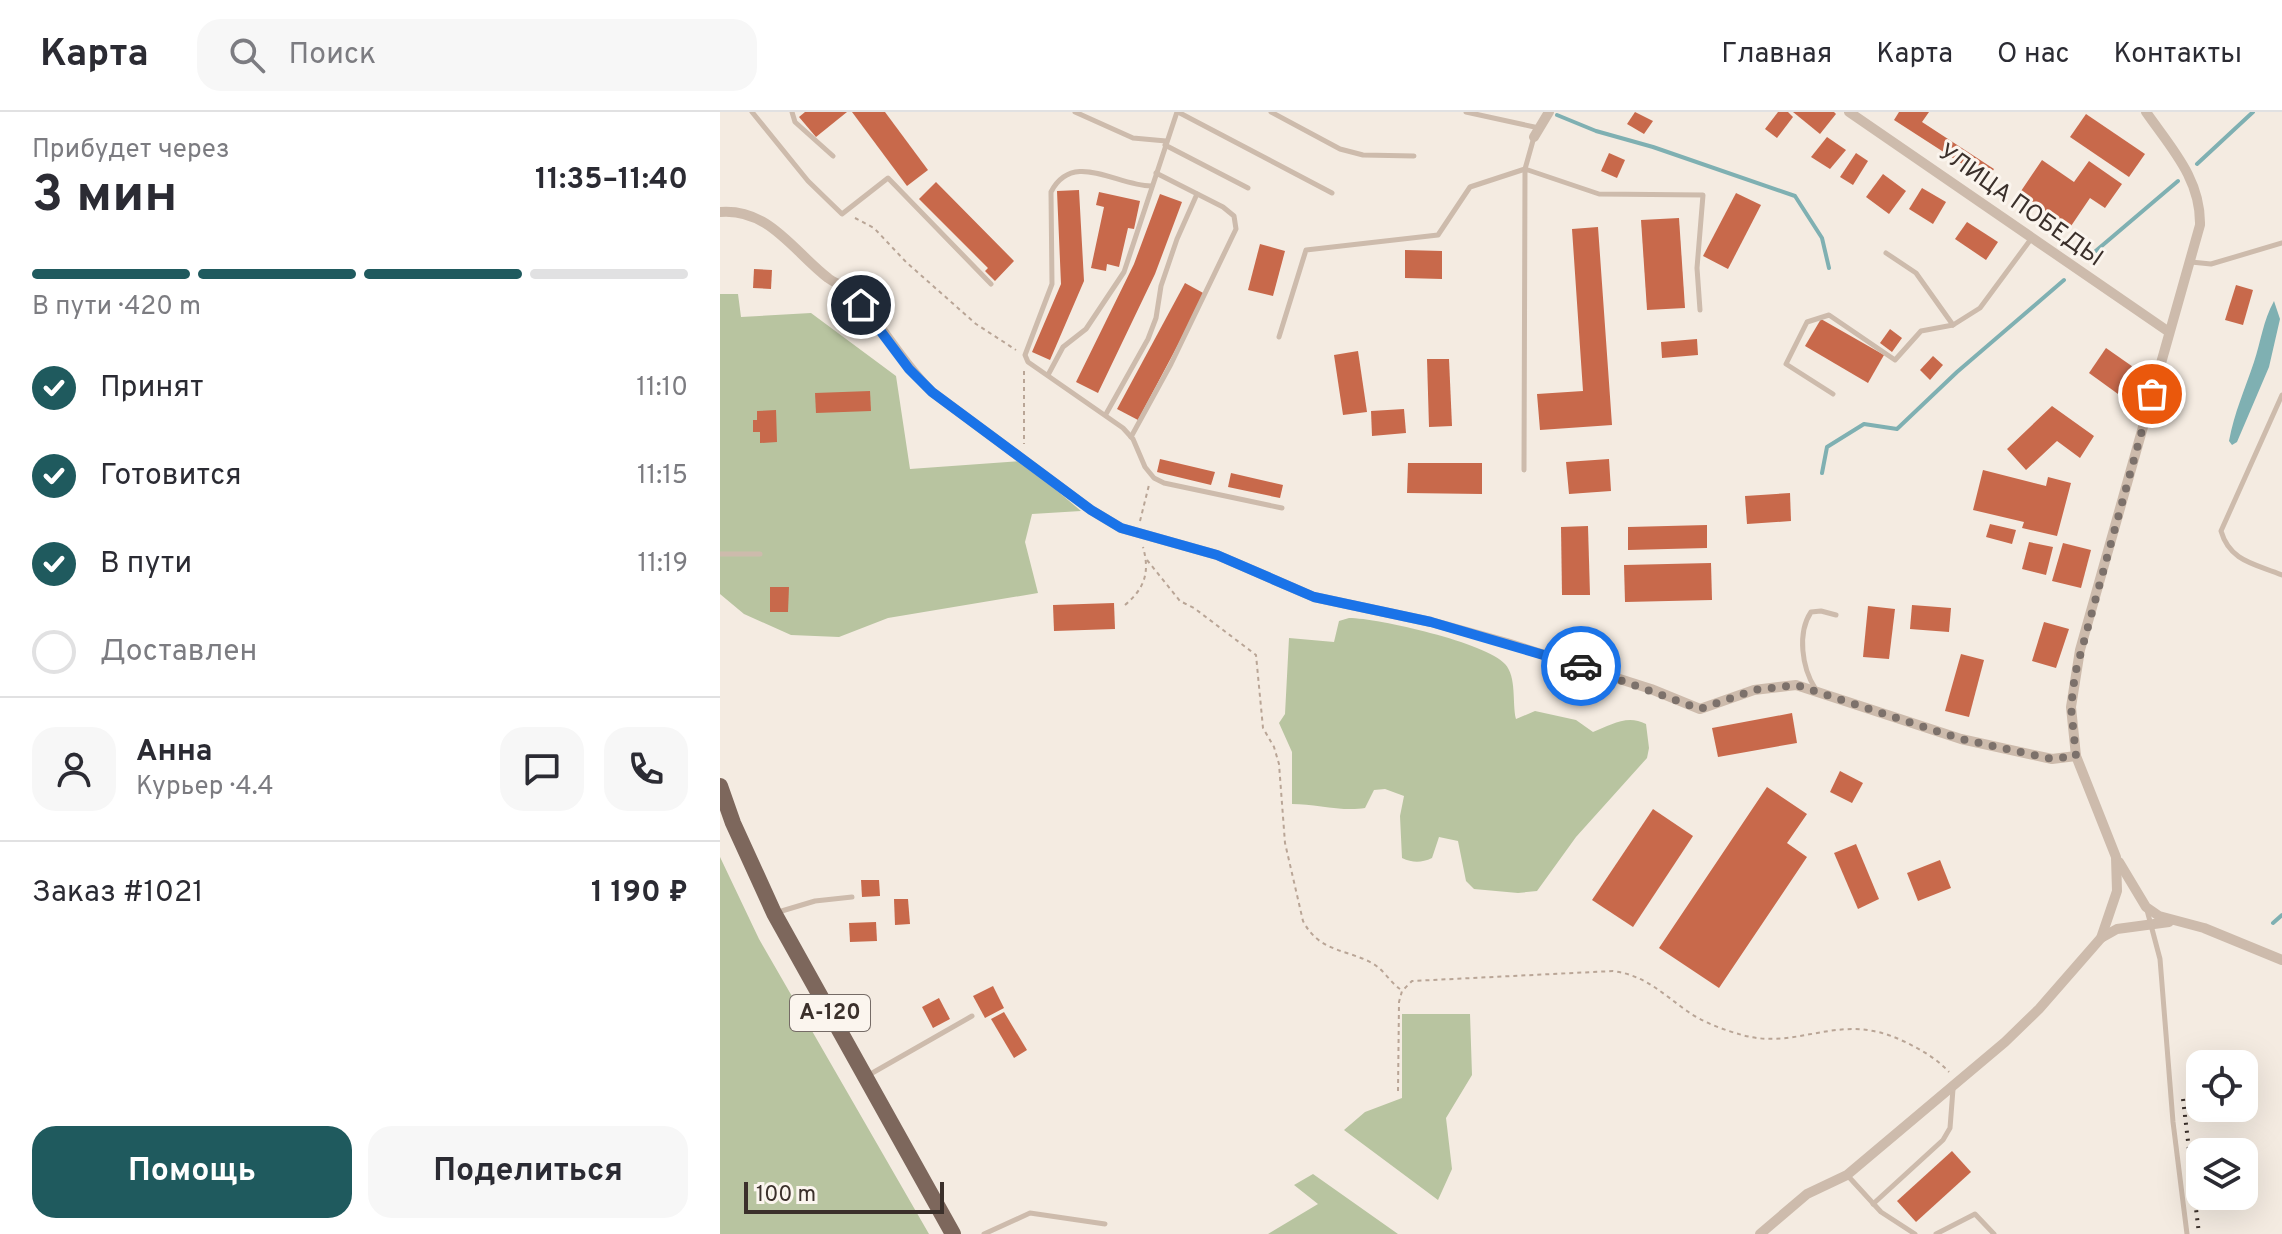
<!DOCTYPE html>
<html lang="ru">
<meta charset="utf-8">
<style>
:root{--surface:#fff;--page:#f7f7f7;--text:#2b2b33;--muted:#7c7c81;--line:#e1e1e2;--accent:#1f5a5e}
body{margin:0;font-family:Overpass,sans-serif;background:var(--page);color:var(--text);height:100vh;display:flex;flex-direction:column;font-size:30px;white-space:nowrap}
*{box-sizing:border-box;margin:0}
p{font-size:26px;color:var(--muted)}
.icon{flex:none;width:44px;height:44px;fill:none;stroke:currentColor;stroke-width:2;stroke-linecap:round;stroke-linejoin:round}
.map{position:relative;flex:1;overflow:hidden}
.drawer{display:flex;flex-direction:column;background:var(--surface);width:720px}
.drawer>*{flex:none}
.controls{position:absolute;left:1466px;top:938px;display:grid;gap:16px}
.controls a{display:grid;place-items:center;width:72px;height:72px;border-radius:16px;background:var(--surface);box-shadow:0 8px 32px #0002;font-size:40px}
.scale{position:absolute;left:24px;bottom:20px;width:200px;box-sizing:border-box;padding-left:8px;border:4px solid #3b302b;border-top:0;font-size:22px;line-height:28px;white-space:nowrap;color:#3b302b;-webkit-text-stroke:6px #fbf5ee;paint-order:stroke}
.pin{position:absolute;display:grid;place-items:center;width:68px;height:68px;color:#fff;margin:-34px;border:4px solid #fff;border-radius:50%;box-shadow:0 2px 8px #0007}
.courier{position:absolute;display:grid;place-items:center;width:80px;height:80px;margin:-40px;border:6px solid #1a73e8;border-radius:50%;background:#fff;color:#222;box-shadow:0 2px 10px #0007}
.overview em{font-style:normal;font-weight:700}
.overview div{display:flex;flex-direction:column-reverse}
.overview{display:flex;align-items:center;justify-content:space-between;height:136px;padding:0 32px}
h1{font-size:52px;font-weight:700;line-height:60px}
.bar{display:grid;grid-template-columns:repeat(4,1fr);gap:12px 8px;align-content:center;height:96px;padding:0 32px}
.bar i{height:10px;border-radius:6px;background:var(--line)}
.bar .current{background:var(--accent)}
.bar p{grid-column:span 4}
.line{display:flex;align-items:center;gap:20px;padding:0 32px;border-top:2px solid var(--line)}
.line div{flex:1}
.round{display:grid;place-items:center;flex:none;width:84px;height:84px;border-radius:24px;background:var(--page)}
ol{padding:0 32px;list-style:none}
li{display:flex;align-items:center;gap:24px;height:88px}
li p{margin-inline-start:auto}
li .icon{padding:8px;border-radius:50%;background:var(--accent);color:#fff;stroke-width:4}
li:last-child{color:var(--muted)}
li i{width:44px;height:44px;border:4px solid var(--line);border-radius:50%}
.primary-button{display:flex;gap:16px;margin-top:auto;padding:16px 32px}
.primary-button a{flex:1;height:92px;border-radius:24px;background:var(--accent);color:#fff;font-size:32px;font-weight:700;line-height:92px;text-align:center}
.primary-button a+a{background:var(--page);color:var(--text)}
header{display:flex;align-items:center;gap:48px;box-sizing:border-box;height:112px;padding:0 40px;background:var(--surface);border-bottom:2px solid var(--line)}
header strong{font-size:38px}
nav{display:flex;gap:44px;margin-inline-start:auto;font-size:28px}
.search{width:560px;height:72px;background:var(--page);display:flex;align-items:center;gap:20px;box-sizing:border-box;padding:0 28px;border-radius:24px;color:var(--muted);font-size:30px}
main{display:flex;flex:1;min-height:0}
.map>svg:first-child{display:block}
.green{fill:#b8c4a0}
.water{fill:#7fb0b2}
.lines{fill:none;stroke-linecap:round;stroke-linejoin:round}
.stream{stroke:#7fb0b2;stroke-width:4}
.building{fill:#c8694b}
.path{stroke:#b9a596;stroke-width:2;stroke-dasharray:4 4;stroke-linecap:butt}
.service{stroke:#cdbbac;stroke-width:5}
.minor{stroke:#cdbbac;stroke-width:10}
.primary{stroke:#7d675c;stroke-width:16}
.rail{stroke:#3b302b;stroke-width:4;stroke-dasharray:2 6;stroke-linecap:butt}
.done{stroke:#7c716b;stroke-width:8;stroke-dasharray:0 14.4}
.route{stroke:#1a73e8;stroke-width:10}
.labels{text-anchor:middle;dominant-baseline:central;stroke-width:6;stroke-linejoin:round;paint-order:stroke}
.shield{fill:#fbf5ee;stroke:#756b66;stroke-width:2}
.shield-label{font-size:22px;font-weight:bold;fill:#3b302b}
.street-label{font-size:24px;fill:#3b302b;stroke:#fbf5ee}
</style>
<header>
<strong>Карта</strong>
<div class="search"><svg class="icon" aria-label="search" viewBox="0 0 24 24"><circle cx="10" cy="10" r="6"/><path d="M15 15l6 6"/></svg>Поиск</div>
<nav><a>Главная</a><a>Карта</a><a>О нас</a><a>Контакты</a></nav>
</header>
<main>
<section class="drawer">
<div class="overview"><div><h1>3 мин</h1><p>Прибудет через</p></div><em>11:35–11:40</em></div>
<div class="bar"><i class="current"></i><i class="current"></i><i class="current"></i><i></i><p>В пути · 420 m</p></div>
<ol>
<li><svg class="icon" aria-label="check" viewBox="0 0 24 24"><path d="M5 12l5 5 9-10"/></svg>Принят<p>11:10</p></li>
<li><svg class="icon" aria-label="check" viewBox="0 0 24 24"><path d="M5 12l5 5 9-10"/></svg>Готовится<p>11:15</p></li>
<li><svg class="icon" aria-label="check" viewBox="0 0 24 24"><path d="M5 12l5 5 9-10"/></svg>В пути<p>11:19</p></li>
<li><i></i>Доставлен</li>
</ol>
<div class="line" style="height:144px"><a class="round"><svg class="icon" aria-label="person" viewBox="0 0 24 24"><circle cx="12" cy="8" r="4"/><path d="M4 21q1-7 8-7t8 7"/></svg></a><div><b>Анна</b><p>Курьер · 4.4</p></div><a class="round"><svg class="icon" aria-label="chat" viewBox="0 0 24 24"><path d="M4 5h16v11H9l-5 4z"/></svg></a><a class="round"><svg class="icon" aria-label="phone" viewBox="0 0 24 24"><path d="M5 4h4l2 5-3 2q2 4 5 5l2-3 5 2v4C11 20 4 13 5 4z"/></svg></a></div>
<div class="line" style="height:104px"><div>Заказ #1021</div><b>1 190 ₽</b></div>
<div class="primary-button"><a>Помощь</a><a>Поделиться</a></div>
</section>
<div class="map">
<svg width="1562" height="1122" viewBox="0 0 1562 1122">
<rect width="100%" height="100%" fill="#f4ebe1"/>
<g class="green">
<path d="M0,182H18L21,205L91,201L176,264L190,357L302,349L361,399L312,402L305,430L318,481L168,506L119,525L71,523L24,502L0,482Z"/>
<path d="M629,506C658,506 767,531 785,552C797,565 792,591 796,607L815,599L856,608L873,620C891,613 907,602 926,612L929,636L927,646L856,725L817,779L798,781L754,777L746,769L738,729L719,725L712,746C701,751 693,751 682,746L680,704L684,684L665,677L654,678L645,696C623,700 595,692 572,692V640L559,611L565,602L569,526L614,530L619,509Z"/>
<path d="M0,745L39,827L209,1122H0Z"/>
<path d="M682,902H750L752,963L726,1006L732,1057L718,1088L624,1018L645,1000L682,986Z"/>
<path d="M593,1062L678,1122H548L598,1092L574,1073Z"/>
</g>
<path class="water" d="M1554,189L1560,207L1549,255L1517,330L1512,333L1509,329C1514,301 1525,277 1534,250C1541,229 1543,209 1554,189Z"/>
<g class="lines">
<g class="stream">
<path d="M837,3L876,19L933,35L1075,84L1102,126L1109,156"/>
<path d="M1477,52L1533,0"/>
<path d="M1371,143L1458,69"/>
<path d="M1102,361L1107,335L1144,312L1177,317L1237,260L1344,168"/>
<path d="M1553,811L1562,803"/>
</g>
</g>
<g class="building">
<path d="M85,0H127L96,25L79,5Z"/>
<path d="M132,0H165L208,58L187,74Z"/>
<path d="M915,0L933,9L924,22L907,12Z"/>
<path d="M1058,0H1068L1073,5L1057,26L1045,17Z"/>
<path d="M1073,0H1114L1116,2L1100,22Z"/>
<path d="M1179,0H1209L1202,10L1274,57L1267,68L1174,8Z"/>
<path d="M1366,2L1425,42L1409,65L1350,25Z"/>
<path d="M1107,25L1126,38L1110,57L1091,45Z"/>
<path d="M889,41L905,48L897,66L881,59Z"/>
<path d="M1136,41L1148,49L1133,73L1120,65Z"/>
<path d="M1322,48L1354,70L1369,49L1402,72L1385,96L1370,86L1349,117L1299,82Z"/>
<path d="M1163,62L1186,79L1169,102L1146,85Z"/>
<path d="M216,70L294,149L275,169L265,159L268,156L199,87Z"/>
<path d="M1202,76L1226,90L1213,112L1189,97Z"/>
<path d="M359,78L364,169L330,248L312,240L341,172L337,79Z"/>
<path d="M379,80L420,89L414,117L408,116L399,155L387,152L386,159L371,156L384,95L376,93Z"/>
<path d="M1016,81L1041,93L1008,157L983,144Z"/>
<path d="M440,82L462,90L435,162L378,281L356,270L414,152Z"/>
<path d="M959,106L965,196L927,198L921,108Z"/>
<path d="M1247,110L1278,130L1266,148L1235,127Z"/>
<path d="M878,115L892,313L820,318L817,282L863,279L852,117Z"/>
<path d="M540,132L565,139L553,184L528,178Z"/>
<path d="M685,138L722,139V167L685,166Z"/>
<path d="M34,157L52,158L51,177L33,176Z"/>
<path d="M465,171L485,182L418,308L397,297Z"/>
<path d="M1516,173L1533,178L1523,213L1505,208Z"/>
<path d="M1101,207L1164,243L1148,271L1085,234Z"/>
<path d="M1170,217L1182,226L1172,240L1160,231Z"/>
<path d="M977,227L978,243L942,246L941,230Z"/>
<path d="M1386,236L1416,257L1398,282L1369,261Z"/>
<path d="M638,239L647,300L623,303L614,243Z"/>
<path d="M1213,244L1223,253L1210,268L1200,258Z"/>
<path d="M707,247H729L732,314L709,315Z"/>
<path d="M150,279L151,299L96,301L95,281Z"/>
<path d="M1332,294L1374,324L1360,346L1337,329L1306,358L1287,337Z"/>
<path d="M684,297L686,321L652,324L651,299Z"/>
<path d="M56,298L57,330L40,331V320H33V308H37V299Z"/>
<path d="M440,347L495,360L491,373L437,360Z"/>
<path d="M889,347L891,379L849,382L846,350Z"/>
<path d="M688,351H762V382L687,381Z"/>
<path d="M1263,358L1326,374L1328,365L1351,371L1337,424L1302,416L1304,410L1253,398Z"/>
<path d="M511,361L563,373L560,386L508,375Z"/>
<path d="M1070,381L1071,409L1027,412L1025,384Z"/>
<path d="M1270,412L1296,418L1292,432L1266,425Z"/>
<path d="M987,413V436L908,438V415Z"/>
<path d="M868,414L870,483H842L841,415Z"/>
<path d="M1309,430L1333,435L1326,463L1302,457Z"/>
<path d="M1343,431L1371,438L1361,476L1332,469Z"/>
<path d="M991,451L992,488L905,490L904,453Z"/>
<path d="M50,475H69L68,500H50Z"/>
<path d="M394,491L395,517L334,519L333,493Z"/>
<path d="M1192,493L1231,496L1229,520L1190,517Z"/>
<path d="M1148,494L1175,497L1169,547L1143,545Z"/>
<path d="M1324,510L1349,517L1336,556L1312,549Z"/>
<path d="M1241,542L1264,548L1249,605L1225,599Z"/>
<path d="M1072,601L1077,631L998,645L992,616Z"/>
<path d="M1120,659L1143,671L1132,691L1110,680Z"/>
<path d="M1047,675L1087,702L1067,731L1087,745L999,876L939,836Z"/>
<path d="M933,697L973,724L913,815L872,788Z"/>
<path d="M1136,732L1159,787L1138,797L1114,741Z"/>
<path d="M1220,748L1231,776L1198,789L1187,761Z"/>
<path d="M141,768H159L160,784L142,785Z"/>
<path d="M174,787H188L190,812L175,813Z"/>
<path d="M156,810L157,829L130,830L129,811Z"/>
<path d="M273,874L284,896L265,906L253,884Z"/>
<path d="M219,886L230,907L213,916L202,895Z"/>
<path d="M284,900L307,938L294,946L271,907Z"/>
<path d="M1232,1039L1251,1060L1196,1110L1177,1089Z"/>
</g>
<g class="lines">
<g class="path">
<path d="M135,106L154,116L186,150L256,212L296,238"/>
<path d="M304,259V332"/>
<path d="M420,409L429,373"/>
<path d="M427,448L460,489L474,496L536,543L543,616L554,635L559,652L565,731L583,809C599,840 626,837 652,851C663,857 670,870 680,877"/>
<path d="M405,493C425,476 430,460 423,435"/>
<path d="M678,979L679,890L682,879L692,869L893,859C924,863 942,881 967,899C982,910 1004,918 1022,923C1080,939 1119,898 1183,929C1200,937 1216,946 1229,960"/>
</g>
<g class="service">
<path d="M32,0L88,69L122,102L168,66L271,172"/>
<path d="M72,0L75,10L113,44"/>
<path d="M355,0L413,26L446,29"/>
<path d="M458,0L612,81"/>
<path d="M551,0L620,37L643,43L694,44"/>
<path d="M746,0L819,16"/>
<path d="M445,33L528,76"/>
<path d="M432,74C398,75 353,37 331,80L332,172L305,243L308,250L403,316L413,327L425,355L434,366L444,371L562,396"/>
<path d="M1166,141L1196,161L1233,213"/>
<path d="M1471,150L1491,152L1562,131"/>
<path d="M559,225L586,138L718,123L750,75L805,57L814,25"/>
<path d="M328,263L343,235L366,217L404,160L457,0"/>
<path d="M1113,282L1066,252L1087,210L1109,203L1175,248L1201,219L1233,213L1260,196L1311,127"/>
<path d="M1562,283L1501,419C1510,450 1536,452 1562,463"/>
<path d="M386,302L428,227L436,206L441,174L457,127L477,82"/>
<path d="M411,325L451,252L516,117L514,104L503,95L436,61"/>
<path d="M804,358L805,57L879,82L983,83L977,156L980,198"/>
<path d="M0,442H40"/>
<path d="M1095,576C1082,556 1077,521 1091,500L1101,499L1116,503"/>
<path d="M1427,798L1440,847L1453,1010L1467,1122"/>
<path d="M55,801L95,789L132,785"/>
<path d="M147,964L252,904"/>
<path d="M1128,1064L1161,1100L1195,1122"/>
<path d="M1153,1092L1223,1028L1230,1016L1233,977"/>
<path d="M264,1122L310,1101L385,1112"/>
<path d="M1216,1122L1255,1102L1274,1122"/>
</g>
<g class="minor">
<path d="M1129,0L1449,220"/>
<path d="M814,25L829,0"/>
<path d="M0,100C49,96 73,139 108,166C114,171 123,173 129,179C161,209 180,249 212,280L371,398L401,416L497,443L594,485L711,510L787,531L931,577L980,597L1034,578L1076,573L1241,627L1332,647L1356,644"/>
<path d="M1399,750L1426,795L1439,804L1484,816L1562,848"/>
<path d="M1381,826L1397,817L1449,810"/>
<path d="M1040,1122L1087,1082L1127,1063L1285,930L1319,897L1381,826L1397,779L1396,745L1356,644L1351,595L1360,538L1480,113C1481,67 1451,36 1426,0"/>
</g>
<path class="primary" d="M0,674L13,711L54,801L233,1122"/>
<path class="rail" d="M1463,987L1479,1122"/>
</g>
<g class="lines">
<path class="done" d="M861,554L980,597L1034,578L1076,573L1241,627L1332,647L1356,644L1351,595L1355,562L1432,282"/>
<path class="route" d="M141,193L189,257L212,280L371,398L401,416L497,443L594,485L711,510L861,554"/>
</g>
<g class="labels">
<rect class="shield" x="70" y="883" width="80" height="36" rx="6"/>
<g class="shield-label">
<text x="110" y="901">А-120</text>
</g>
<g class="street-label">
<text transform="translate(1300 94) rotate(35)">УЛИЦА ПОБЕДЫ</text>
</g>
</g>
</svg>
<div class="controls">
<a><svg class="icon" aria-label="locate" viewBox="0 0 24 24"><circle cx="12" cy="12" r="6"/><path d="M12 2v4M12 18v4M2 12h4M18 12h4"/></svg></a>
<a><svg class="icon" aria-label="layers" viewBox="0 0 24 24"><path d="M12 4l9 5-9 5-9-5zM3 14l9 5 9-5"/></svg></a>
</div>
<div class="scale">100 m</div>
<div class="pin" style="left:1432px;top:282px;background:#ea580c"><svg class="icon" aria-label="bag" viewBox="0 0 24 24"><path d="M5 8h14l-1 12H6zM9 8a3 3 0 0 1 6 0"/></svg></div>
<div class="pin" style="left:141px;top:193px;background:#1f2937"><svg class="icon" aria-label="home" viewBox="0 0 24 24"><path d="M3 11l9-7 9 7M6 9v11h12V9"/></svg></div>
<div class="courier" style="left:861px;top:554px"><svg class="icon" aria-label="car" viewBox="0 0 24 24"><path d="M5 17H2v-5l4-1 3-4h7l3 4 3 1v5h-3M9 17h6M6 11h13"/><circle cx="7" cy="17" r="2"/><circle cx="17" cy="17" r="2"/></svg></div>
</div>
</main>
